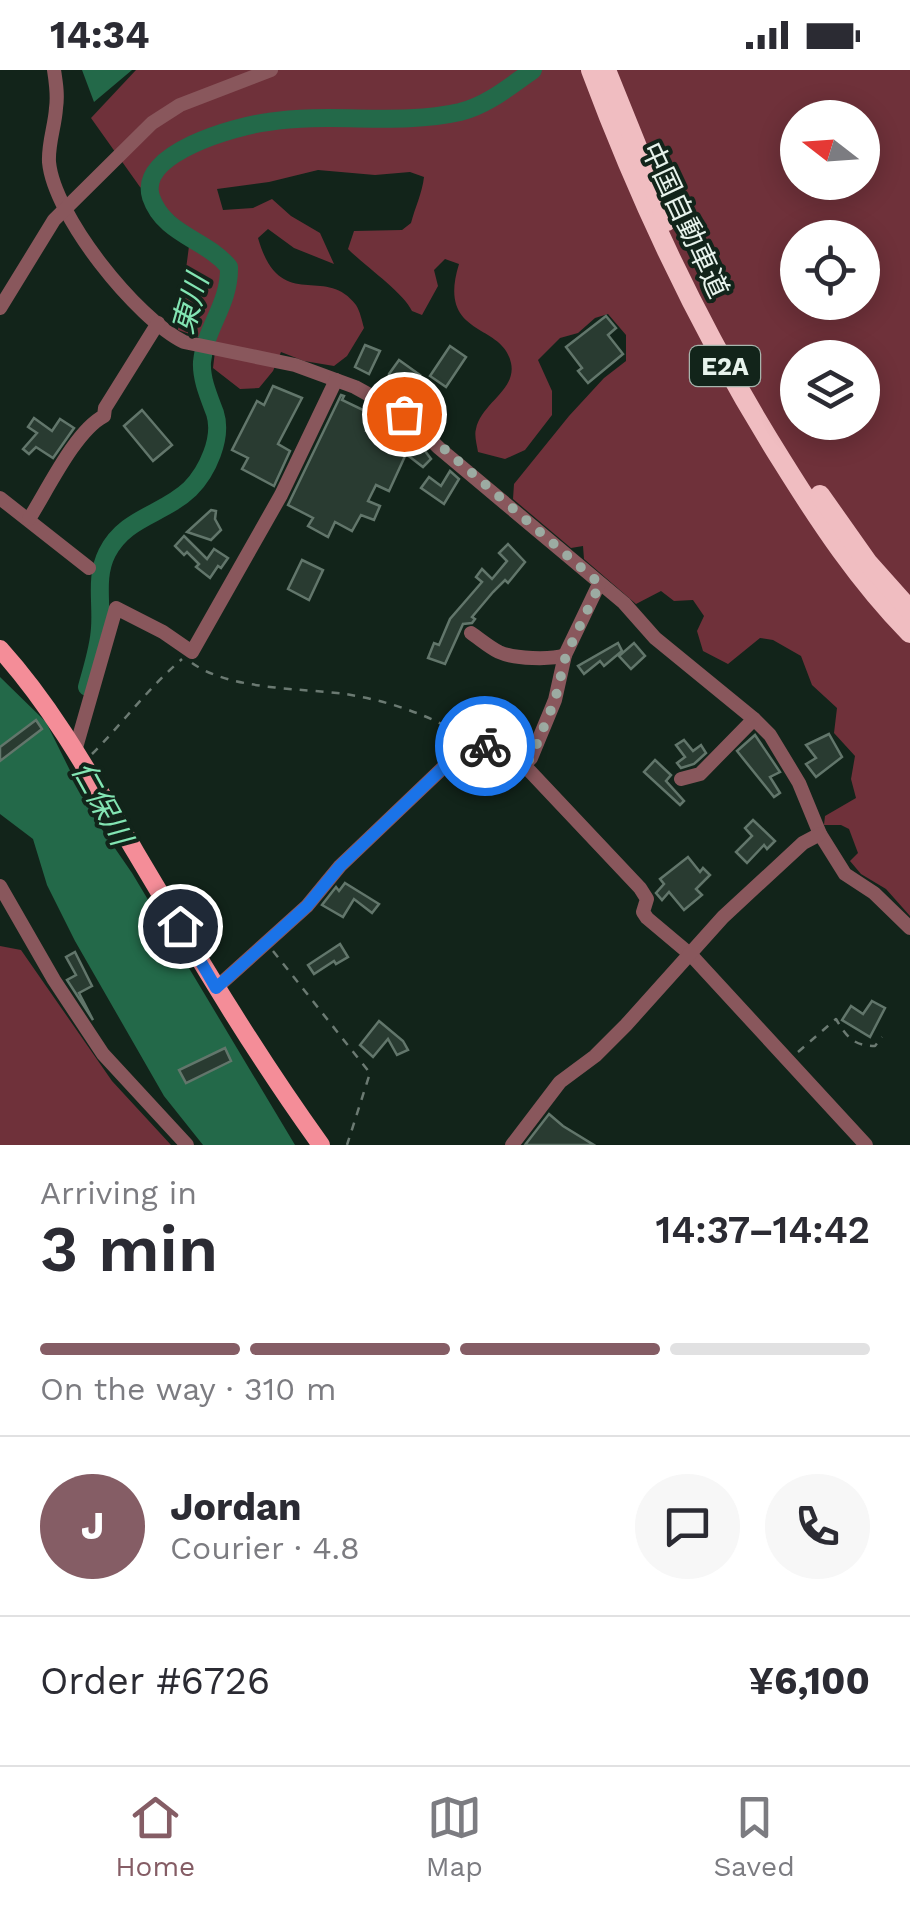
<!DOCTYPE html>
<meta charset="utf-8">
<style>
:root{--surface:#fff;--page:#f7f7f7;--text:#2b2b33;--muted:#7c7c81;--line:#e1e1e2;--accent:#855d65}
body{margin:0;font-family:"Work Sans","Noto Sans JP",sans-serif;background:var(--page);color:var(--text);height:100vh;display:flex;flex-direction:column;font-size:38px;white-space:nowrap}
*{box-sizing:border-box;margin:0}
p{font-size:32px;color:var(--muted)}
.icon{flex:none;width:55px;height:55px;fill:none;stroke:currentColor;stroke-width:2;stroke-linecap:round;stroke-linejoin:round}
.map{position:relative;height:1075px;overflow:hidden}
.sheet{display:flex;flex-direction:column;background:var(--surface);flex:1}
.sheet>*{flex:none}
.needle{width:65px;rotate:287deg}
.buttons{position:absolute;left:780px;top:30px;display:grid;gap:20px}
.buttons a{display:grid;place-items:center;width:100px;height:100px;border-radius:50%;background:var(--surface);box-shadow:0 5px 25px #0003;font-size:50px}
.pin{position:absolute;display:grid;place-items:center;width:85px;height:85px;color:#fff;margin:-42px;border:5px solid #fff;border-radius:50%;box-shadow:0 2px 10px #0007}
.courier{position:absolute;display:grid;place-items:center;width:100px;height:100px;margin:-50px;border:8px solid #1a73e8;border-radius:50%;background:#fff;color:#222;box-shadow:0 2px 12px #0007}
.head em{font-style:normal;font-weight:600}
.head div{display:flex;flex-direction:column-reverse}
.head{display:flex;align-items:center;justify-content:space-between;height:170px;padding:0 40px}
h1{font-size:65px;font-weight:600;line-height:75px}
.bar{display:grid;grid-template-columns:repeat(4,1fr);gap:15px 10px;align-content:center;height:120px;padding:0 40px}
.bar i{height:12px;border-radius:8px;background:var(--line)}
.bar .active{background:var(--accent)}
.bar p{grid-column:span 4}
.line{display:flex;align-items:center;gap:25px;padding:0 40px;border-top:2px solid var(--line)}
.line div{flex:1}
.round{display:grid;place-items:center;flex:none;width:105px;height:105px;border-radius:52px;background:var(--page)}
.status{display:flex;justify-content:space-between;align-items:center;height:70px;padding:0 50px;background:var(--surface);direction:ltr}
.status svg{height:28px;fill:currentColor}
.tabs{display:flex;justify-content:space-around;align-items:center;height:140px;border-top:2px solid var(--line);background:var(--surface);font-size:28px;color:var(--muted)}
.tabs a{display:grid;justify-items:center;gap:5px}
.tabs .active{color:var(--accent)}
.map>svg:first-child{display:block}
.forest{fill:#6f313a;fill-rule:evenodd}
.water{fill:#236949}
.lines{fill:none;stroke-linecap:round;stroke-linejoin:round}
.river{stroke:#236949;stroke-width:18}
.building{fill:#293b31;stroke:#62766b;stroke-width:2.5}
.path{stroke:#6b7a72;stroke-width:2.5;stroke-dasharray:8 8;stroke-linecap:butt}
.minor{stroke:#89575c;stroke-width:14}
.major{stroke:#f48d98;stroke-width:18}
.highway{stroke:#f0bdc1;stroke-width:20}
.done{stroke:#9caba2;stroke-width:10;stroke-dasharray:0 18}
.route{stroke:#1a73e8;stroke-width:12}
.labels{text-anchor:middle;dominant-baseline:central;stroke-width:8;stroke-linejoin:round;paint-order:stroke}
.shield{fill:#12241a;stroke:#a7b5ad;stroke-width:2.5}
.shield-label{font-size:25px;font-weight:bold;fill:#e7f3ec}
.street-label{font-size:28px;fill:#e7f3ec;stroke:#12241a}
.water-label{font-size:30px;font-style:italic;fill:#83e5b3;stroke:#12241a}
</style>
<div class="status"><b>14:34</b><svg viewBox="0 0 49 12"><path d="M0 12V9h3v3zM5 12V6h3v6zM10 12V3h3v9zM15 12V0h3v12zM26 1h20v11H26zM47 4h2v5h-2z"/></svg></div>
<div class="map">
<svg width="910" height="1075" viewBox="0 0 910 1075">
<rect width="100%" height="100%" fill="#12241a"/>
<g class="forest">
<path d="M136,0H910V846L886,819L861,804L850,791L858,783L849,759L841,755H824L825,746L856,728L851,709L855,686L834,663L837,638L812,615L801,586L773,570L760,568L728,594L703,581L697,561L704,546L693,530L674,531L661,521L636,534L584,489L583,476L571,478L513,429L514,414L569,346L604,308L626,291V265L608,244L595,248L578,263L560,268L538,290L552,321V345L525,380L505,389L478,382C477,375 474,365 476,359C481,333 517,320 511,293C503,252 436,268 459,194L445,189L434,200L438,216L422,245L412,241C403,222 366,197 348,179L354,161L402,160L411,153C415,137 422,124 424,107L410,102L375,105L318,100L269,112L217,119L223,140L253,138L272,129L291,146L320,163L334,194L294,178L268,159L258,168C280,245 325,193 356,235C360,241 362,251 364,258L347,286L334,296L304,291L281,282L273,301L259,318L240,319L213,298L216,273L178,260L191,161L140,117L91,48ZM798,48H862V112H798ZM798,168H862V232H798ZM798,288H862V352H798Z"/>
<path d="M0,876L21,880L112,1011L171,1075H0Z"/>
</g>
<g class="water">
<path d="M82,0H132L94,32Z"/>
<path d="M0,607L46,652L92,745L132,803L295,1075H203L164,1026L75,871L47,815L33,769L0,744Z"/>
</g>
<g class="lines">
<path class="river" d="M87,617C92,598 99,578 100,558C102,532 95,507 107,483C125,447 163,445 190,419C207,402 223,368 215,343C209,327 201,309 202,292C205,258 230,234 229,197C206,169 164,165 151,127C137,83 236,56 268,52C332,42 398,56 460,42C488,35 510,16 533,0"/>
</g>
<g class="building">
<path d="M606,246L616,258L608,265L623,284L588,313L578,301L582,298L566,277Z"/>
<path d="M365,275L380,281L369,304L355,297Z"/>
<path d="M450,276L466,287L446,317L430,306Z"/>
<path d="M399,290L420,305L412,317L417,320L411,328L406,324L402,331L385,320L389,313V304Z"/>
<path d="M273,316L302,328L278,374L290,381L274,416L242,399L248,388L232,380L257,331L264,335Z"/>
<path d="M341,325L344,326L342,330L365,341L367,336L376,341L366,361L393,373L398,358L407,361L404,369L418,376L419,373L431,389L423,397L406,384L389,421L376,415L368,431L380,436L374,450L361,445L352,461L335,452L328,467L308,456L313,448L288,435Z"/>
<path d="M142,340L172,375L153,391L124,356Z"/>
<path d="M34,348L52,361L60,349L74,358L53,388L36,377L29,384L23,379L37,363L28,357Z"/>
<path d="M450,401L459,409L444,434L421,418L429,407L441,416Z"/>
<path d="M211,440L216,441L215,449L221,460L211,470L187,462Z"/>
<path d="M184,466L207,489L214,479L228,488L221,498L218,496L210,508L196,497L199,494L187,482L184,485L175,476Z"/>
<path d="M508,474L525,492L508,513L505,510L493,522L472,547L475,549L472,553L463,554L445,594L428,588L434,573L439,575L450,549L482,512L476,507L482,499L492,509L507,491L499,483Z"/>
<path d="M302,490L323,500L309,530L288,519Z"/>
<path d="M618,573L622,581L604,596L600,591L584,604L578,596Z"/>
<path d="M634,573L645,586L631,599L619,586Z"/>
<path d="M36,650L42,659L0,691V677Z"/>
<path d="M829,664L842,687L816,707L806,694L816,688L806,675Z"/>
<path d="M755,665L780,702L770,707L780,723L774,727L737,681Z"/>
<path d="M684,670L693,681L701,675L706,683L694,694L681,698L677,693L685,687L676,675Z"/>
<path d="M655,690L671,705L666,711L684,731L680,735L644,702Z"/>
<path d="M753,750L775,771L767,779L764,775L747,793L736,782L752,766L745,758Z"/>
<path d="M688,787L700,802L703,798L710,805L696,819L702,825L684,840L669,822L662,830L656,823L664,814L660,809Z"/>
<path d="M345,813L379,834L372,843L354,829L343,847L322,835L336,817L339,821Z"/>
<path d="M340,874L348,887L336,894L334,891L314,904L308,895Z"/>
<path d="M75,882L92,916L79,923L93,950L67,910L76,905L66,887Z"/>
<path d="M872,931L885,938L870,967L842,950L851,936L863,944Z"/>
<path d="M379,951L403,971L408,980L397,985L388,969L373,987L360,975Z"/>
<path d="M225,978L231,991L186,1013L179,1000Z"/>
<path d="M549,1044L563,1056L594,1075H525Z"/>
</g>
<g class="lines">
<g class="path">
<path d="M192,593C230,620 299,618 345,624C385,630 427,644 462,665"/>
<path d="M92,684C123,653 148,618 182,589"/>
<path d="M273,881L370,1003L347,1075"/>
<path d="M798,982L836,949C846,966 853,976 875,976L882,967"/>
</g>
<g class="minor">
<path d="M54,0C56,13 58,25 56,38C55,56 48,73 49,92C54,146 136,248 184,272L295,295L355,317L404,344L439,378L624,533L655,568L754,649L770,665L799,713L820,764L845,804L874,823L910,858"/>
<path d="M0,238L54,150L152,53L180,35L271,0"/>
<path d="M0,428L89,498"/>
<path d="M29,449C47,421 75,361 104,346L105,338L158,253"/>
<path d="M471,563C480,569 489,577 499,582C514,589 551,590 565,585"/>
<path d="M75,681L116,538L163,562L192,582L281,425L336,310"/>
<path d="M524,695L531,688L555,630L565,585L599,514"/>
<path d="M681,709L700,704L754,649"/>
<path d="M0,816L54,910L103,984L187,1075"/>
<path d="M216,918L307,836L340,796L472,670L524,695L640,818L647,829L643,842L647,848L691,885L866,1075"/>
<path d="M512,1075L560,1012L595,986L626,955L723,847L803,773L820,764"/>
</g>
<path class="major" d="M0,579C55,640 94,712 136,783C195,882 253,981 321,1075"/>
<g class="highway">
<path d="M591,0C642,137 704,267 782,391C820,452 859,511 910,563"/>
<path d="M606,0L667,151"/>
<path d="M820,425L868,493L910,540"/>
</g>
</g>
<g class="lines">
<path class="done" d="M404,344L600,514L566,585L555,630L531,688L524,695L485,676"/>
<path class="route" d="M180,856L216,918L307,836L340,796L472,670L485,676"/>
</g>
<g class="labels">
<rect class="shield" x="690" y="276" width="70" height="40" rx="8"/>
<g class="shield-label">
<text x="725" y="296">E2A</text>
</g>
<g class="street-label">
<text transform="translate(685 150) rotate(65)">中国自動車道</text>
</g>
<g class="water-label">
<text transform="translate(190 234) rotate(-74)">東川</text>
<text transform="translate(102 733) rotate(61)">仁保川</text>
</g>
</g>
</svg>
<div class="buttons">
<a><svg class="needle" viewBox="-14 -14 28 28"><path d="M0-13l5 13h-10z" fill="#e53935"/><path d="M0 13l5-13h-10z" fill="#7c7c81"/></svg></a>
<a><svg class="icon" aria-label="locate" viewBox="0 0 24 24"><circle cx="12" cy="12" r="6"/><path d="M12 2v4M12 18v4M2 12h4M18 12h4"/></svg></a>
<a><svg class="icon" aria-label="layers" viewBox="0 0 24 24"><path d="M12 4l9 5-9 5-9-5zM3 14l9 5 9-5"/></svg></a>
</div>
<div class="pin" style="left:404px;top:344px;background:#ea580c"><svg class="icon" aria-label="bag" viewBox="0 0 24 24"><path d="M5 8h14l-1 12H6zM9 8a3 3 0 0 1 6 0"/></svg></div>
<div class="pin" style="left:180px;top:856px;background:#1f2937"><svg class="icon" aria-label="home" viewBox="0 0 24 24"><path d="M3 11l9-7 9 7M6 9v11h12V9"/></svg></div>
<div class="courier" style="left:485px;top:676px"><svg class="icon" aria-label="bike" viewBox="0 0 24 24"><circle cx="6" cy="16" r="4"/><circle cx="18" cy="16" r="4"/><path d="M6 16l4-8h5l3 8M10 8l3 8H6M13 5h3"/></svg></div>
</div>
<section class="sheet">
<div class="head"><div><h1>3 min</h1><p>Arriving in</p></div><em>14:37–14:42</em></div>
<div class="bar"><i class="active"></i><i class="active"></i><i class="active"></i><i></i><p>On the way · 310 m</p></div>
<div class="line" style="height:180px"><b class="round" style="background:var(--accent);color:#fff">J</b><div><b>Jordan</b><p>Courier · 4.8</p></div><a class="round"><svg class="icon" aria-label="chat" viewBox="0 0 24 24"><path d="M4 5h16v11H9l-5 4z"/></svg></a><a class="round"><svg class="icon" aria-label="phone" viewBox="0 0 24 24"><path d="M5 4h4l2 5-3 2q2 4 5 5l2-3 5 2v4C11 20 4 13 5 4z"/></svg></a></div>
<div class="line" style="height:130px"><div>Order #6726</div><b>¥6,100</b></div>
</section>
<nav class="tabs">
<a class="active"><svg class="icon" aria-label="home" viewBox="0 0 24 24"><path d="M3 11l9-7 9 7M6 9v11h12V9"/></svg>Home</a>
<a><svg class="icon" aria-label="map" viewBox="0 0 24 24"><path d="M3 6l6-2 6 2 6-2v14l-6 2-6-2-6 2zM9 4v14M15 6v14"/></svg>Map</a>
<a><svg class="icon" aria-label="saved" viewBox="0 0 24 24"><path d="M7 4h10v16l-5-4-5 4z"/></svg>Saved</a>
</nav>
